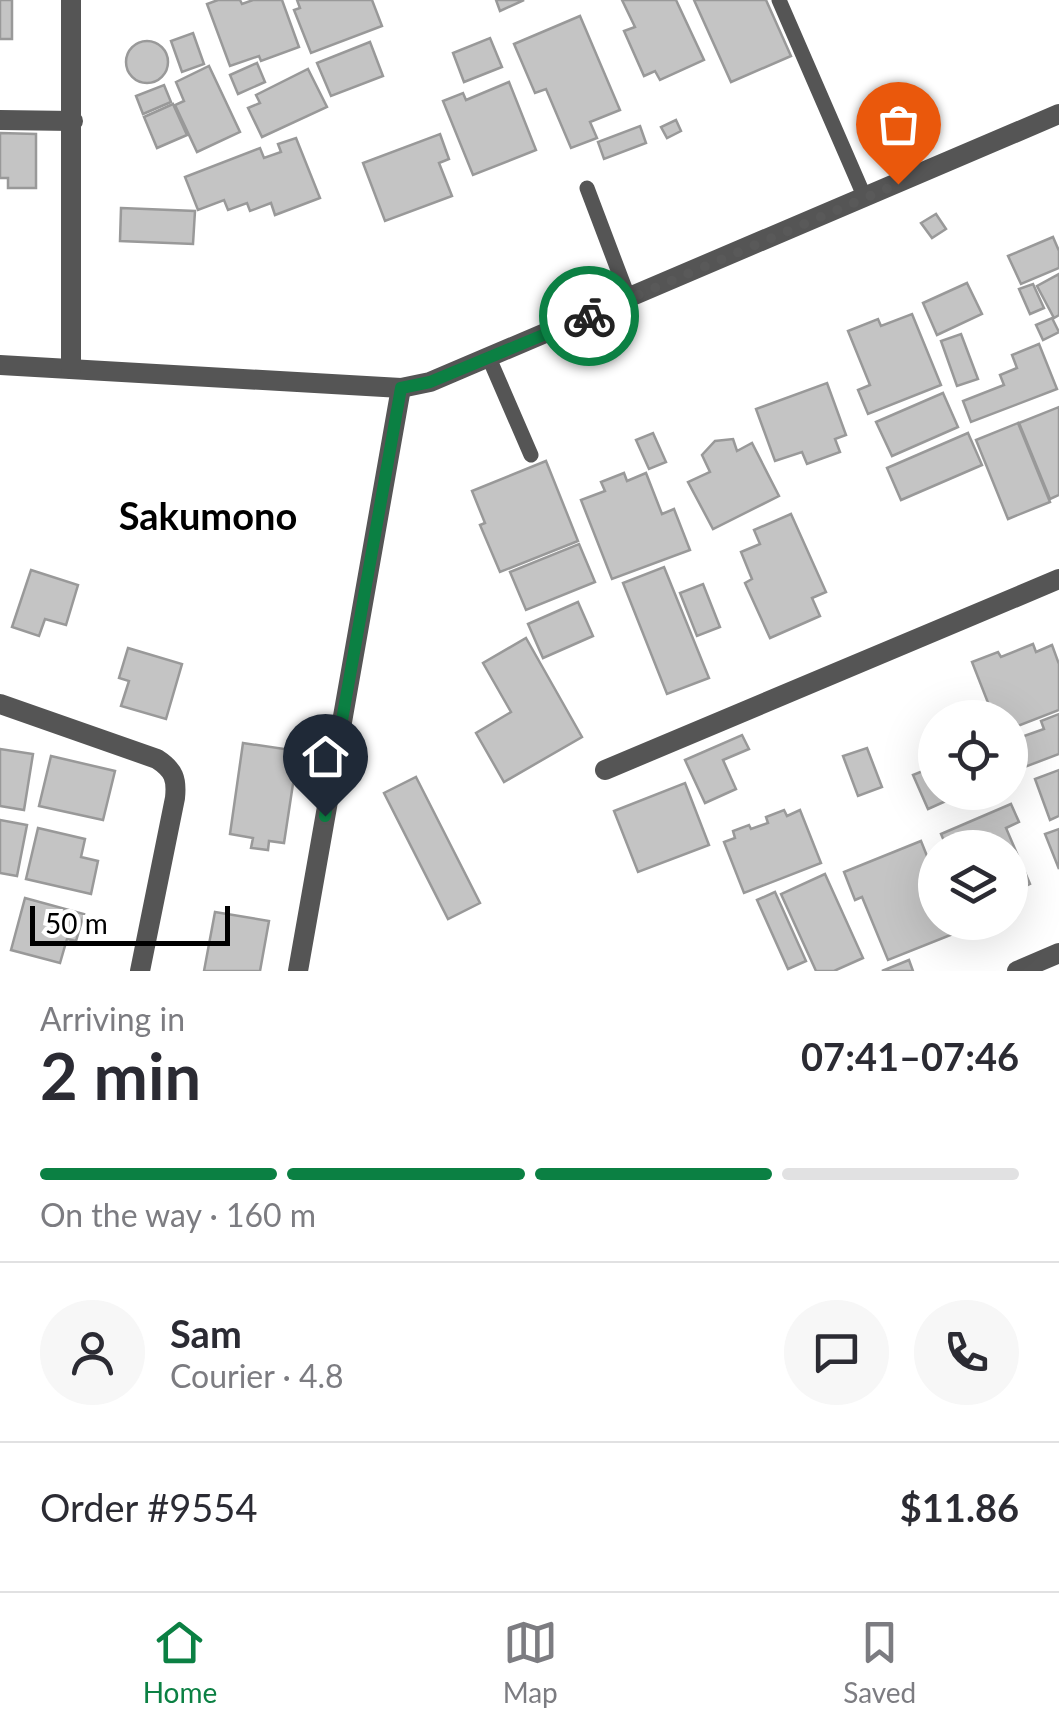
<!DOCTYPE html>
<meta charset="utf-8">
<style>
:root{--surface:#fff;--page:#f7f7f7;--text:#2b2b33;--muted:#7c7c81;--line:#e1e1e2;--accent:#0b8043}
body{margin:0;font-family:Lato,sans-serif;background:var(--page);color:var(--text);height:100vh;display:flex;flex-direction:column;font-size:38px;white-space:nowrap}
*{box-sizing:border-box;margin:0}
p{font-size:32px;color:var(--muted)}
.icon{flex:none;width:55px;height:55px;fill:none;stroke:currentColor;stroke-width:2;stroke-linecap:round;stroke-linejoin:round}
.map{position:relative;height:971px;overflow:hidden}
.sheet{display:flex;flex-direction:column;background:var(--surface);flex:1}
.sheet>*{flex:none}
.fabs{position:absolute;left:918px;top:700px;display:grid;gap:20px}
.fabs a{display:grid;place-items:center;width:110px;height:110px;border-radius:50%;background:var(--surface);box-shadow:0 10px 40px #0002;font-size:50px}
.scale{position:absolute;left:30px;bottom:25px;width:200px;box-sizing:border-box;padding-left:10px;border:5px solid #000;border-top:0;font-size:28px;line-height:35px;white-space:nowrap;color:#000;-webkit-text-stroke:8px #fff;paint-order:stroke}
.pin{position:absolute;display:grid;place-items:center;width:85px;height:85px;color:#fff;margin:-102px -42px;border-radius:50% 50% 50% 0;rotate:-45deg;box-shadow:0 0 10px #0007}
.pin .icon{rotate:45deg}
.courier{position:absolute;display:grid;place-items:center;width:100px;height:100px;margin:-50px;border:8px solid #0b8043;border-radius:50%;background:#fff;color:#222;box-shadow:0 2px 12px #0007}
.head em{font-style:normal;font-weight:700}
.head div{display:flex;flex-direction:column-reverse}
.head{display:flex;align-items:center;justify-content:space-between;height:170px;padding:0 40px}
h1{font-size:65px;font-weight:700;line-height:75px}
.bar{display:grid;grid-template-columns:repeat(4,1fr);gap:15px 10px;align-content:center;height:120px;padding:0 40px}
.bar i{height:12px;border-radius:8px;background:var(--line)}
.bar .on{background:var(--accent)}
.bar p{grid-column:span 4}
.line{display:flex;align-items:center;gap:25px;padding:0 40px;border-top:2px solid var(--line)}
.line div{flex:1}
.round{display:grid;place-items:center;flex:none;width:105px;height:105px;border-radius:52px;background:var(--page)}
.menu{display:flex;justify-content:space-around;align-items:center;height:140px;border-top:2px solid var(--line);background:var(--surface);font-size:28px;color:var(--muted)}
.menu a{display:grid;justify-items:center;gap:5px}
.menu .on{color:var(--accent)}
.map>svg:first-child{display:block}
.building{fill:#c4c4c4;stroke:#999;stroke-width:2.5}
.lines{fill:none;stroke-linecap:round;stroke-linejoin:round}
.service{stroke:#555;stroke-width:15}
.minor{stroke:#555;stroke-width:20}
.done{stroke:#595959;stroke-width:10;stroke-dasharray:0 18}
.route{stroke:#0b8043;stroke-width:12}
.labels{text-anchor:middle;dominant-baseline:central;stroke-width:10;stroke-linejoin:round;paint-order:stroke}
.district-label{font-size:38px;font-weight:bold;fill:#000;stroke:#fff}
</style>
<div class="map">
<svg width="1059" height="971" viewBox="0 0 1059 971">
<rect width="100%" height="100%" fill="#fff"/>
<g class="building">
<rect x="0" y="0" width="12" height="39"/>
<path d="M218,0H240L242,4L253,0H282L299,47L261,61L259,56L230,66L207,4Z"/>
<path d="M297,0H372L382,26L311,53L294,10L300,8Z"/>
<path d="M496,0H524L500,11Z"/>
<path d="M622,0H676L704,60L660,80L655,71L644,76L624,31L635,27Z"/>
<path d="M694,0H766L791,56L731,82Z"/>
<path d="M580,16L620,110L590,122L597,138L571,148L546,89L535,93L514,44Z"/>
<path d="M193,33L204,64L182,72L171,41Z"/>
<path d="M490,38L502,67L464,82L453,53Z"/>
<circle cx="147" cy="62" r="21"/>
<path d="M370,42L383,76L331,96L317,63Z"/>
<path d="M257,63L265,82L238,94L230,75Z"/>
<path d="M209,66L240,132L197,152L175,105L184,101L176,82Z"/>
<path d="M308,69L327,107L262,137L248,108L260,103L256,95Z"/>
<path d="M509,82L536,150L473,175L443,101L463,93L466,100Z"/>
<path d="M164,85L171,102L143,114L136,96Z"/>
<path d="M173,104L187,135L157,148L144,117Z"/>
<path d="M676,120L681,131L667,138L661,127Z"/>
<path d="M640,126L646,143L604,159L598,142Z"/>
<path d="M0,133L36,134V188H8V178H0Z"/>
<path d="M440,134L449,159L439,163L452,196L385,221L363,163Z"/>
<path d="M296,138L320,198L275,215L271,203L250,211L247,203L228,210L224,200L198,210L185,177L260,148L264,158L281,152L278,144Z"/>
<path d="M121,208L195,211L193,244L120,241Z"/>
<path d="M936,214L946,229L932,238L921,223Z"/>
<path d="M1053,237L1059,251V268L1021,284L1008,256Z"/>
<path d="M1059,274V315L1054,318L1037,286Z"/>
<path d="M967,283L982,314L937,335L923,303Z"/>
<path d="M1033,284L1044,308L1030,314L1019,289Z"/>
<path d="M912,314L941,385L868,414L858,390L870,385L848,331L878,319L881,326Z"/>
<path d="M1052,318L1059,332L1043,340L1036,325Z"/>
<path d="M961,334L978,379L957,386L941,341Z"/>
<path d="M1039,344L1057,389L971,422L963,401L1004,385L1000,375L1017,368L1012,355Z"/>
<path d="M827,383L846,435L835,439L840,452L807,464L802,452L775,461L756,409Z"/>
<path d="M943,393L958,427L892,456L876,422Z"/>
<path d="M1059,407V495L1050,499L1019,423Z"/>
<path d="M1018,423L1050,502L1008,519L976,440Z"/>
<path d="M653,433L666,462L649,469L636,440Z"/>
<path d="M968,433L982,465L901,500L887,468Z"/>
<path d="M733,439L737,451L752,443L779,496L713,529L688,482L710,472L702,455L715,441Z"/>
<path d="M546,461L578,541L500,572L480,525L485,523L472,491Z"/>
<path d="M624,473L627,481L646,473L662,514L674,509L690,550L612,579L581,500L605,491L601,482Z"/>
<path d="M791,514L826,592L812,598L820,616L770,638L745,583L752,579L741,552L760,544L754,530Z"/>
<path d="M579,544L595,582L526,610L510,572Z"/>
<path d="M664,567L709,678L667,694L623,583Z"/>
<path d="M31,570L78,585L66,625L45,619L39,636L12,627Z"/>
<path d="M703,584L720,627L697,636L680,593Z"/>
<path d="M578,602L593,636L543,658L528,624Z"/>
<path d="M526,638L582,737L504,782L476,733L511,712L483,663Z"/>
<path d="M1033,644L1036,652L1052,645L1059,664V710L1010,729V718H994L972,662L998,652L1001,657Z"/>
<path d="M128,648L182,664L166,719L121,706L129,681L119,678Z"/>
<path d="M1059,714V754L1014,771L1010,760V741L1044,729L1041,721Z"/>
<path d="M742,735L749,749L723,760L736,789L705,803L685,760Z"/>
<path d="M243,743L298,751L284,843L269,841L268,850L251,848L253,838L230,834Z"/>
<path d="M867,748L882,787L858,796L843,756Z"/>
<path d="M0,749L33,754L24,810L0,806Z"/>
<path d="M51,756L115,771L103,820L39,806Z"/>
<path d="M935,766V792H966L928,809L913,775Z"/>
<path d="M1059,770V816L1050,820L1035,779Z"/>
<path d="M416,777L480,903L448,919L384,793Z"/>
<path d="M685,783L709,845L638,872L614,811Z"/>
<path d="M1011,804L1019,822L1006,828L1030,884L1018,890L1022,899L1010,905V848H947L941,834Z"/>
<path d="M784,810L787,816L800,810L821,863L744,893L724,842L735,838L733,831L749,825L751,829L768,823L766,817Z"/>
<path d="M0,820L27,825L17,876L0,873Z"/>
<path d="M38,828L85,839L81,857L98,861L91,894L26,879Z"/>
<path d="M1059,829V869L1045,834Z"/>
<path d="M921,841L935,876V922H954L958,932L888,960L862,897L855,900L844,872Z"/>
<path d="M825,874L863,958L834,971H816L781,894Z"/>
<path d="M775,892L806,961L788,969L757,900Z"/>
<path d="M25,898L84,914L76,941L67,939L60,963L11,950Z"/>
<path d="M215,912L269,921L260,971H204Z"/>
<path d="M909,960L913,971H882Z"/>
</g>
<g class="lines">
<g class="service">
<path d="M779,0L865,198"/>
<path d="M587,188L629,299"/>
<path d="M489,358L531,455"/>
</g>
<g class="minor">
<path d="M0,120L73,121"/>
<path d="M0,365L401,388L430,382L1059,114"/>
<path d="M71,369V0"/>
<path d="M0,704L157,759C174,770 177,779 175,798L140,971"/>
<path d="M605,770L1059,579"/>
<path d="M298,971L401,388"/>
<path d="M1017,971L1059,953"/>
</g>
</g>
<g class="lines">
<path class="done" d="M589,316L898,184"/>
<path class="route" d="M325,816L401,388L430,382L589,316"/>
</g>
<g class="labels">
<g class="district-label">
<text x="208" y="515">Sakumono</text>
</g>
</g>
</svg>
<div class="fabs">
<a><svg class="icon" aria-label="locate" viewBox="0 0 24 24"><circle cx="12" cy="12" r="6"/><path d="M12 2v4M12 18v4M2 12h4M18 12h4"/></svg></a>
<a><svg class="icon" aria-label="layers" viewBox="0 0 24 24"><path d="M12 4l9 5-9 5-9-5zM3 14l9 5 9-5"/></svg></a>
</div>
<div class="scale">50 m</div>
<div class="pin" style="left:898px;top:184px;background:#ea580c"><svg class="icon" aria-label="bag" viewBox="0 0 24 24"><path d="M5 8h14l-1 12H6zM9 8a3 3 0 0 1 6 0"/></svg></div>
<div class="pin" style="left:325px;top:816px;background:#1f2937"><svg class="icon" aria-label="home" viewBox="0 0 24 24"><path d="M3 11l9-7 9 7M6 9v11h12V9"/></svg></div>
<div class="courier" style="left:589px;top:316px"><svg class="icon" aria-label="bike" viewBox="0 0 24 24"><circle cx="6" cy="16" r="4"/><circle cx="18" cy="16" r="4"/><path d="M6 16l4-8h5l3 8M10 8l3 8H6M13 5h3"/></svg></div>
</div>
<section class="sheet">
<div class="head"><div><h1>2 min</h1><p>Arriving in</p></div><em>07:41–07:46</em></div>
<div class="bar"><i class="on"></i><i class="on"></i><i class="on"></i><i></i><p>On the way · 160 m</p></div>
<div class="line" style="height:180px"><a class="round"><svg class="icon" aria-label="person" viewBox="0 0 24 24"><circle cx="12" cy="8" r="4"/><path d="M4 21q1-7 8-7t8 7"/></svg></a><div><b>Sam</b><p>Courier · 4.8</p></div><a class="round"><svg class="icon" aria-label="chat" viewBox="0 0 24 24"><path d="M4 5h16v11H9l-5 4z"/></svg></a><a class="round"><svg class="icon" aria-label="phone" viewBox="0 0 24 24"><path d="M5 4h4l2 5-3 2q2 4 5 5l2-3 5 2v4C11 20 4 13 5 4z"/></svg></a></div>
<div class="line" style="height:130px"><div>Order #9554</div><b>$11.86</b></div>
</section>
<nav class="menu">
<a class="on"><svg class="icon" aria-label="home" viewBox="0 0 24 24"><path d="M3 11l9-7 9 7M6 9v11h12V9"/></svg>Home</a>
<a><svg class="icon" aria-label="map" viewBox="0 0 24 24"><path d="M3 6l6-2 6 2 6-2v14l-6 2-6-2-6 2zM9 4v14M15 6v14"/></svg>Map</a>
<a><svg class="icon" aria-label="saved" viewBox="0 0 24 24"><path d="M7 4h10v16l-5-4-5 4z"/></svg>Saved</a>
</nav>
